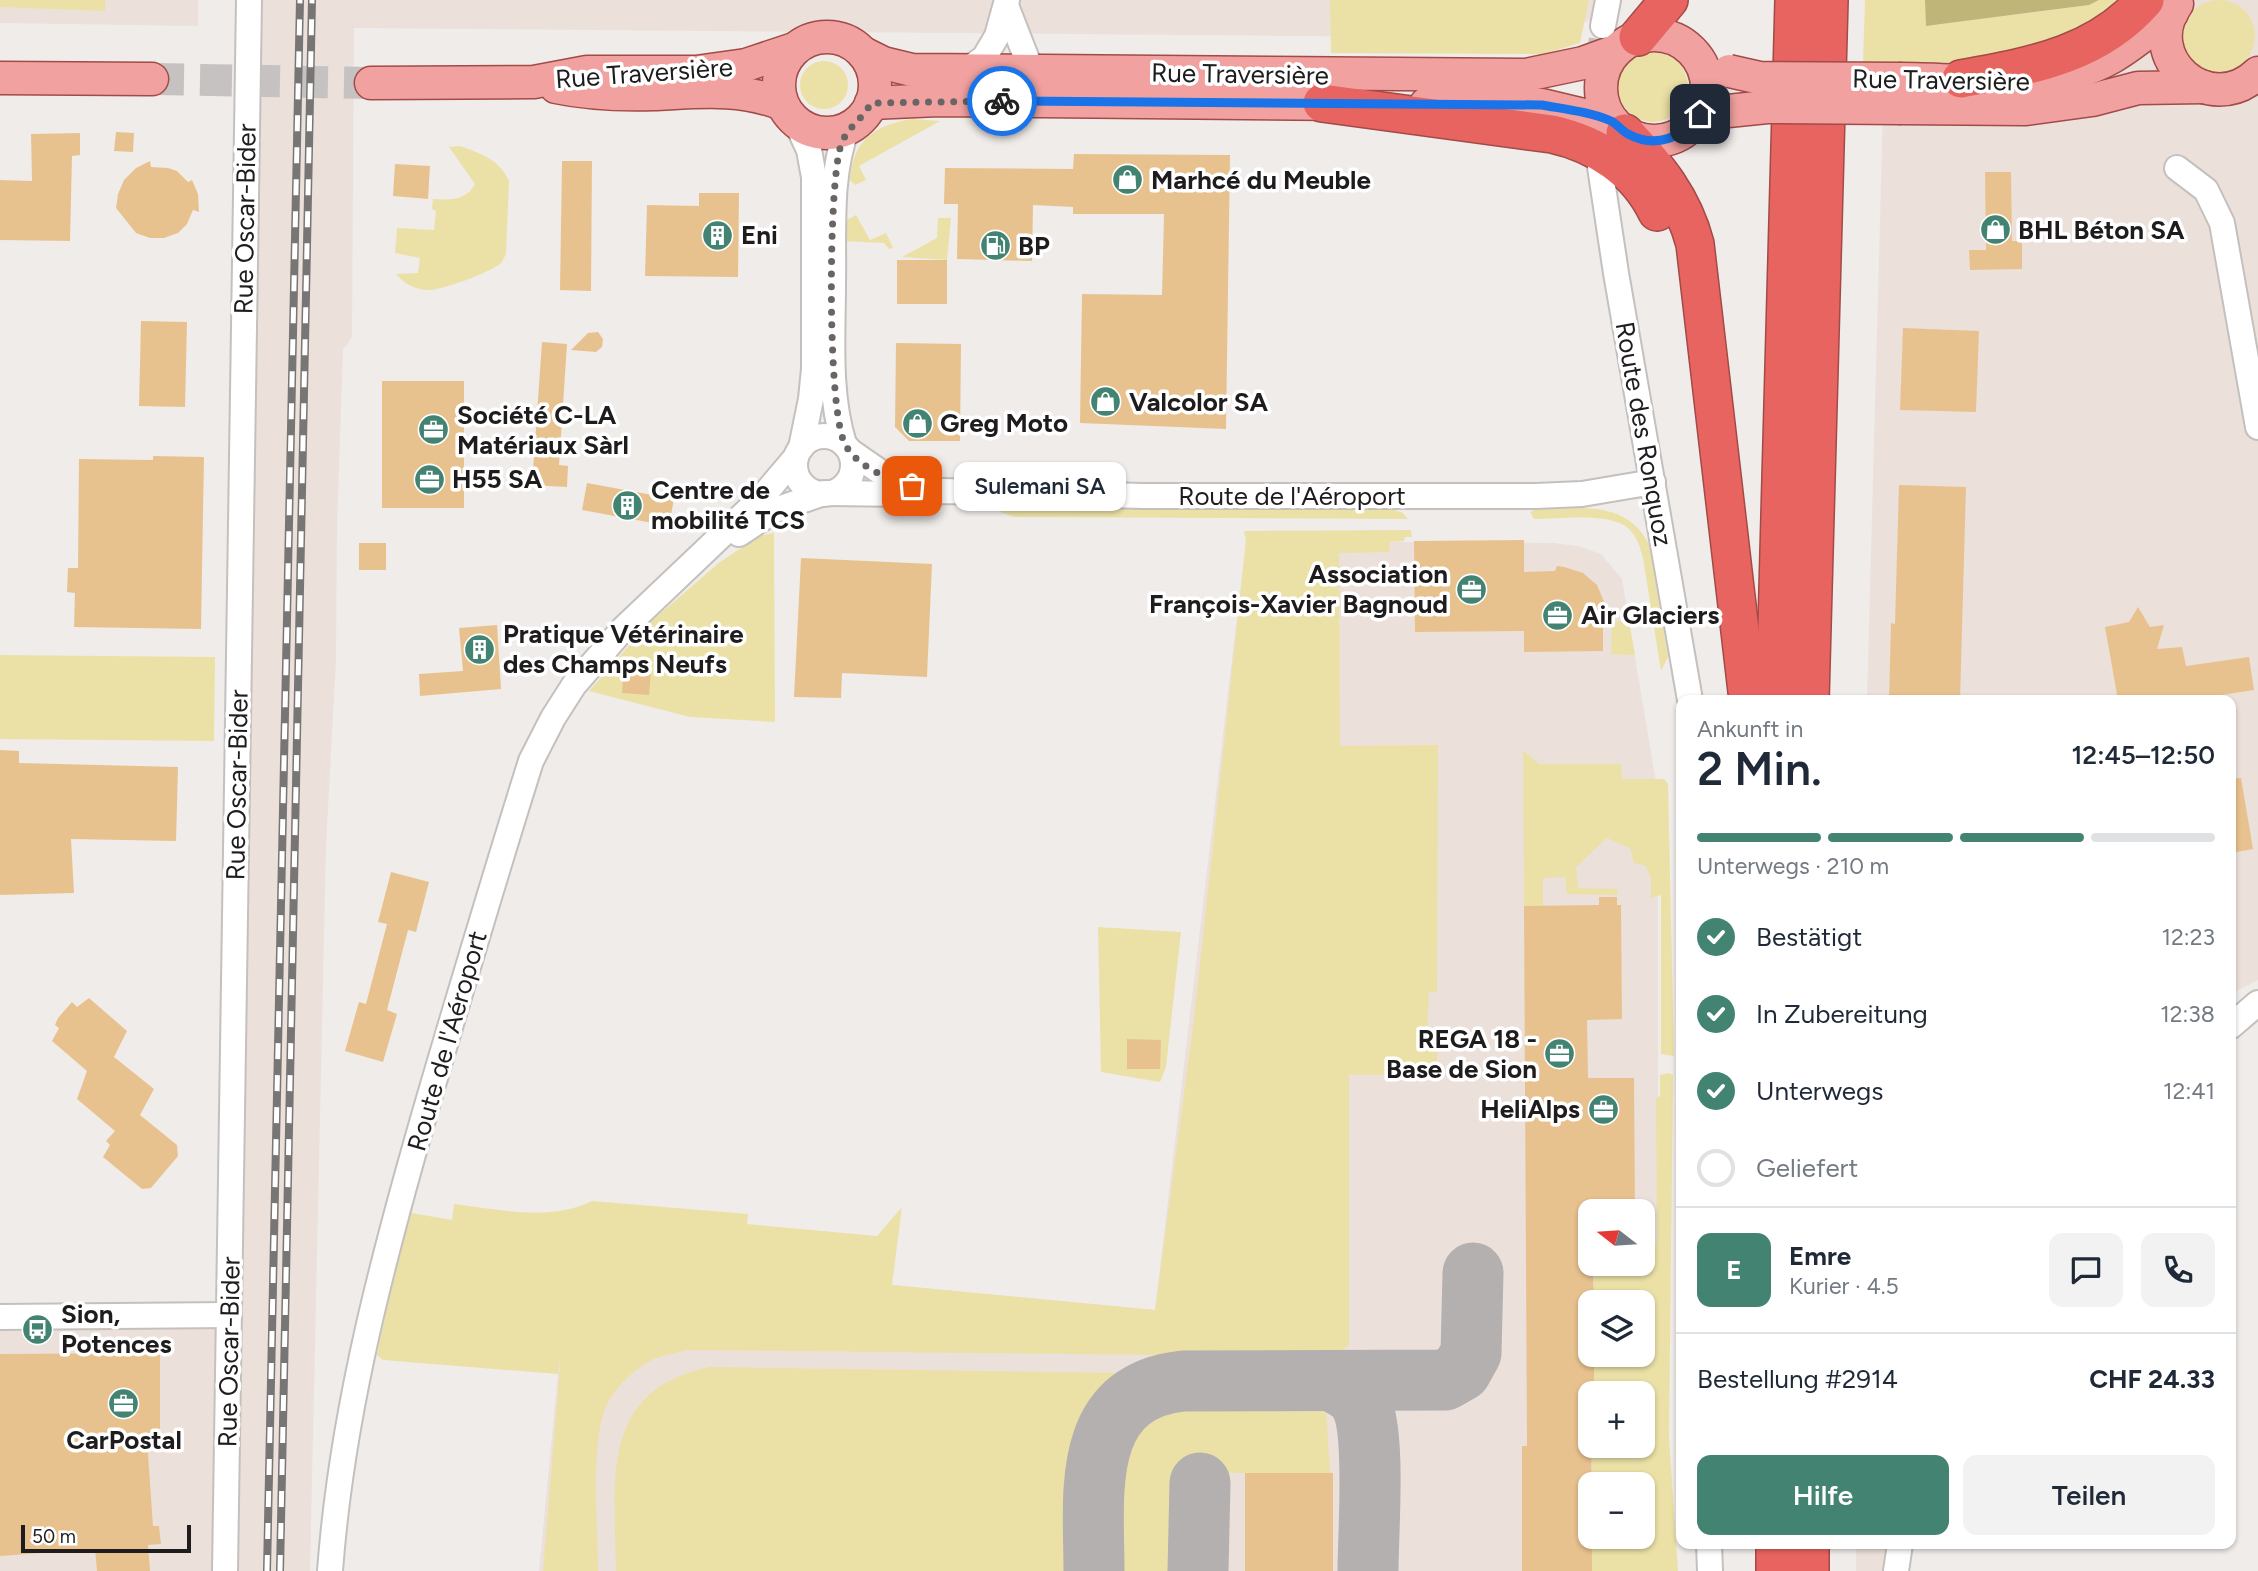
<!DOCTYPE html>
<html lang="de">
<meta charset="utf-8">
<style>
:root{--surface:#fff;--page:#f2f2f3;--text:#1f2937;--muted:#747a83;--line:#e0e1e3;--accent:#438372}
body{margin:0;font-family:Figtree,sans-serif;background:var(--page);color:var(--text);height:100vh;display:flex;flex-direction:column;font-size:26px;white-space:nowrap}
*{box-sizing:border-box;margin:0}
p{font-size:23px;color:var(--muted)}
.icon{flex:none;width:38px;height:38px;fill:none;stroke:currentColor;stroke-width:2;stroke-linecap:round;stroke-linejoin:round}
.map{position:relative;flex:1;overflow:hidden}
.sheet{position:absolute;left:1676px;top:695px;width:560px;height:854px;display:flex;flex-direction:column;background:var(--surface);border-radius:14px;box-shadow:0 2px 5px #0004}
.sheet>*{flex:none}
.needle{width:46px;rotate:287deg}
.buttons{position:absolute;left:1578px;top:1199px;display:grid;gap:14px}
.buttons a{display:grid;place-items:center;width:77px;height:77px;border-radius:14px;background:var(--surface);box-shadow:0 2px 5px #0004;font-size:35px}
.scale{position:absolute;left:21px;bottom:18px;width:170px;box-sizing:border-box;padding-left:7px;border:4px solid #1e1c1c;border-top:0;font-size:19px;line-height:24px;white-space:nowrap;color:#1e1c1c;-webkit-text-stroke:5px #fff;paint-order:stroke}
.pin{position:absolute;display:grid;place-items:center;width:60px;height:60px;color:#fff;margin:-30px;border-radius:14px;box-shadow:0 4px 10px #0006}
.courier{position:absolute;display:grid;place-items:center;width:70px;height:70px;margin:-35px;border:5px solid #1a73e8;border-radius:50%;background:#fff;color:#222;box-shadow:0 2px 9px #0007}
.bubble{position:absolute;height:49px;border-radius:14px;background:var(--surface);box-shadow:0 2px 5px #0004;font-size:23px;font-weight:600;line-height:49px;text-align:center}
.headline em{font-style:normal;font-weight:600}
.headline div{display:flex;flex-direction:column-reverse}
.headline{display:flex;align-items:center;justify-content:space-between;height:119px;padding:0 21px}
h1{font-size:46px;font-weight:600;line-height:52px}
.bar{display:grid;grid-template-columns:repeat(4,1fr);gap:10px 7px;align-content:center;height:84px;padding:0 21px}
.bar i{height:9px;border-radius:5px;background:var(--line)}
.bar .active{background:var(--accent)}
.bar p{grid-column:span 4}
.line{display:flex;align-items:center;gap:18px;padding:0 21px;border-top:2px solid var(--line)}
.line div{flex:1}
.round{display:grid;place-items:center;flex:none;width:74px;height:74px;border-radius:14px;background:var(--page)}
ol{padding:0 21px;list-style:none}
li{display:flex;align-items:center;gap:21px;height:77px}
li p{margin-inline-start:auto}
li .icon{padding:7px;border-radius:50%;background:var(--accent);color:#fff;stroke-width:4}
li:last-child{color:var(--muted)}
li i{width:38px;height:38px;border:4px solid var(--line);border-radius:50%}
.primary-button{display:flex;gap:14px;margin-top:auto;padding:14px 21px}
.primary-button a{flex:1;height:80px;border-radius:14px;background:var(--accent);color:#fff;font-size:28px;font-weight:600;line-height:80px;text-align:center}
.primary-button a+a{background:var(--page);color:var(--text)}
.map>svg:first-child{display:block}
.built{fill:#ece0da;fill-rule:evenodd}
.green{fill:#ebe1a7}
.forest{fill:#bfb578}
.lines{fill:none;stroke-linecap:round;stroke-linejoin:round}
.taxiway{stroke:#b4b0b0;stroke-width:61}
.building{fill:#e8c28e}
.minor-tunnel{stroke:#c6c2c1;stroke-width:24;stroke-dasharray:24 12;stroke-linecap:butt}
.major-tunnel{stroke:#c6c2c1;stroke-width:32;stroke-dasharray:32 16;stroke-linecap:butt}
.minor-casing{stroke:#c4c0be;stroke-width:28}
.major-casing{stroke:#a14b48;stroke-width:35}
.highway-casing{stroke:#a14b48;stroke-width:40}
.minor{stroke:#fff;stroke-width:24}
.major{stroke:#f1a2a0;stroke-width:32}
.highway{stroke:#e86460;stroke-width:37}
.rail-casing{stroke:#787575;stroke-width:8}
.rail{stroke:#fff;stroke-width:5;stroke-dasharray:16;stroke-linecap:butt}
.major-bridge-casing{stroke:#a14b48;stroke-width:35;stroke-linecap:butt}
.major-bridge{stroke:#f1a2a0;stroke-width:32}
.done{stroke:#686564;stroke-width:7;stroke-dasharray:0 12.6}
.route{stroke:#1a73e8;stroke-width:9}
.labels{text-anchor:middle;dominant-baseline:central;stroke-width:7;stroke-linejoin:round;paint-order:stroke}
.street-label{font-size:26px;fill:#1e1c1c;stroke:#fff}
.poi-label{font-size:26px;font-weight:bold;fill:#1e1c1c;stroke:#fff;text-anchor:start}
</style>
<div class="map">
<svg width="2258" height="1571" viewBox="0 0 2258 1571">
<rect width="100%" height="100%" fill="#f0ecea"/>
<g class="built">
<path d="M0,0H198V26L0,23Z"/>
<path d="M249,0H1598L1593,19L1538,38L354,28L352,337L343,350L337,528L336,659L326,847L310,1571H0V1316L228,1315Z"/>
<path d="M1886,0H2258V980L2231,994V700H1867Z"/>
<path d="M1246,541L1554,543L1578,546L1601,554L1622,579L1658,794V1571H539L569,1260L892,1285L1155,1310ZM1591,1211H1643V1264H1591ZM1591,1302H1643V1354H1591ZM1591,1393H1643V1446H1591ZM1591,1484H1643V1536H1591Z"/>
<path d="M1856,1544H1887L1884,1571H1856Z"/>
</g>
<g class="green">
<path d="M0,0H105V11L0,7Z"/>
<path d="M1330,0H1589L1580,43L1543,54L1331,53Z"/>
<path d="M1865,0H1925L1927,26L2089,5L2099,0H2135L2127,9L2003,63L1863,62Z"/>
<circle cx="2219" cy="36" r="36"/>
<circle cx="1653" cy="87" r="35"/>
<circle cx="824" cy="85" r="24"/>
<path d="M912,119L940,121L859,166L866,180L855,185L850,180C853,140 874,125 912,119Z"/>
<path d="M460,146C480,153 500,160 509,181L506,253C505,256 503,261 501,263C492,272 442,290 429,290C416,290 404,284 396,274L418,273L420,258L395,253L397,228L434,230L436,211L432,209L433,199C450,200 466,201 475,184L449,147Z"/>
<path d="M856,215L870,240L886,233L893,248L889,249L884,243L843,241L845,221Z"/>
<path d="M938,218H951L947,260L902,257L937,238Z"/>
<path d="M994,505L1389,508L1403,513L1408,519L1014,517L990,508Z"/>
<path d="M1536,509C1580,509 1625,499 1649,544L1668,657L1661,671L1643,558C1640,547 1637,536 1628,528C1609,512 1559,519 1534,519L1530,512Z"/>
<path d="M1411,530L1412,537H1405L1404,541L1390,542L1389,552L1339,553L1340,746L1438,745L1437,992H1429L1427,1035H1437V1075H1349V1345L1338,1352L1166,1355L688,1350C676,1353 662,1355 652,1360C631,1371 610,1392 603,1415C591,1455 598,1527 598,1571H543L561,1354L558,1374L383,1360L377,1355L406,1212L452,1220L454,1204C498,1209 550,1222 592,1201L748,1214L747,1224L877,1236L902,1207L892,1285L1155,1310L1194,1019L1246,541L1244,531Z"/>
<path d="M774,533L775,722L690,717L589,691L648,624L720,562L759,536Z"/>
<path d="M1629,621L1635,655L1611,654L1612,622Z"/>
<path d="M0,655L215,657L214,741L0,739Z"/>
<path d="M1523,750L1539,764H1621L1622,779H1664L1668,784L1674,1056L1661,1054V895L1651,898V879L1646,866L1634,863L1630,848L1607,838L1576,867L1578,888L1618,889L1617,895L1567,894L1565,877L1543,878V906H1524Z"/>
<path d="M1098,927L1181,932L1166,1067L1160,1082L1101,1072Z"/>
<path d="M1668,1073L1673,1075L1669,1437L1678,1571H1592V1537L1643,1536V1484H1592V1447L1643,1446V1393H1594V1355L1643,1354V1302H1594V1264H1643V1244L1657,1245L1656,1099L1660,1096V1075Z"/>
<path d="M1682,1154V1491L1679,1394Z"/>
<path d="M710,1367L1123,1373C1100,1391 1084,1409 1077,1437V1571H616C615,1482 598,1390 710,1367Z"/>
<path d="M1174,1407H1326L1330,1473H1185L1183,1571H1111C1111,1506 1098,1434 1174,1407Z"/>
</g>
<path class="forest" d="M1925,0H2099L2089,5L1926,26Z"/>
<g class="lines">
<g class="taxiway">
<path d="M1332,1381C1343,1387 1355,1392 1361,1404C1376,1433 1368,1534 1368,1571"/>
<path d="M1094,1571C1094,1495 1079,1392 1183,1381L1445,1380L1461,1371L1471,1353L1473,1273"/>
<path d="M1198,1571L1200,1483"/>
</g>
</g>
<g class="building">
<path d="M116,132L134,133L133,152L114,151Z"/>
<path d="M80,133V155L72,156L70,241L0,240V180L32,181L31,134Z"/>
<path d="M1074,154L1230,155L1226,429L1080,423L1082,294L1162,295L1164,214H1073V207L1033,205L1032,261L957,259L958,204H944L945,168L1073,169Z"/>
<path d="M150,161L151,167L168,168L177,171L188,182L192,180L198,194L199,212L193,210L187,224L178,233L164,238H150L136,233L116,208L118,194L124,180L136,168Z"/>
<path d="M562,161H592L591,291L560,290Z"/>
<path d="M395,164L430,166L428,199L393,196Z"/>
<path d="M1985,172H2011L2012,241H2022V269L1970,270L1969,250H1986Z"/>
<path d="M699,193H739L738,277L645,276L647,205L699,206Z"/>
<rect x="897" y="260" width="50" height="44"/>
<path d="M141,321L187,322L185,407L139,406Z"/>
<path d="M1903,328L1979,331L1976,412L1900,410Z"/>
<path d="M598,332L603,339L602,347L596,352L571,350L588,333Z"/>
<path d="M542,342L567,344L559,465L568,466L567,487L532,485Z"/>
<path d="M896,343L961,344L960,441H909L895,427Z"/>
<rect x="382" y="381" width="82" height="127"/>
<path d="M153,456L204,457L201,629L74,627L75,593L67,592L68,568H78L79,459L153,460Z"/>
<path d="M587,483L674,499L669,526L582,510Z"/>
<path d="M1899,485L1966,487L1960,700H1889L1891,623L1895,624Z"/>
<path d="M1524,540V572L1555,571L1557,566L1564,567L1583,573L1597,585L1608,611L1609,620L1603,621V651L1524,652V631L1415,632L1414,541Z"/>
<rect x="359" y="543" width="27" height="27"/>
<path d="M801,558L932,564L927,677L842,673L841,698L794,697Z"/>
<path d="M2138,607L2150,627L2164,625L2157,649L2182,647L2186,666L2249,657L2254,690L2189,700H2118L2105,627L2129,622Z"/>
<path d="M497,625L501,689L420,696L419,674L463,671L459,628Z"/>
<path d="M624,662L642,663V672H651L649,695L622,693Z"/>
<path d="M0,750L19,751V763L178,767L176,841L71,839L74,893L0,895Z"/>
<path d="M2241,778L2253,849L2231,853V779Z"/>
<path d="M391,872L429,882L416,932L408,930L387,1010L397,1014L383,1062L345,1051L359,1002L366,1004L387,924L378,922Z"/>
<path d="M1599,897H1617V905H1621L1622,1019L1587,1020L1588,1078H1634L1635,1211H1591L1594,1302H1591V1354H1594V1393H1591L1592,1571H1522V1446H1527L1524,906L1599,905Z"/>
<path d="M89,998L127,1031L114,1057L154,1089L140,1115L177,1145L178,1156L151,1188L142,1189L103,1157L110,1145L106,1141L115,1131L77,1099L87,1071L52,1041L59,1028L55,1025L58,1018L72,1002L77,1007Z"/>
<path d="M1127,1039L1161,1040L1160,1069H1127Z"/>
<path d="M160,1353V1439H147L153,1526H159L161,1544L148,1545L150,1571H97L95,1549L0,1556V1354Z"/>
<rect x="1245" y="1473" width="88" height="98"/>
</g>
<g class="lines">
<path class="minor-tunnel" d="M1597,135L1596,70L1603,26"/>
<path class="major-tunnel" d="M152,79L371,83"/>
<defs>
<g id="minor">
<path d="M1007,8L1032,72"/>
<path d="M1603,26L1608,0"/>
<path d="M965,71L984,58L997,36L1007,0"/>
<path d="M796,122L809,150L814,177V369L811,399L801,448"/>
<path d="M1600,167L1616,273L1690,700"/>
<path d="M2177,168L2206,190L2222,223L2258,427"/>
<circle cx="824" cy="465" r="29"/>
<path d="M844,444C828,393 833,336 833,283C834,231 829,177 847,128"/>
<path d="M850,451L892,480L917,487"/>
<path d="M828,493L908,494L942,491L1144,496H1536L1582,494L1653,482"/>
<path d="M739,534L775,510L824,493"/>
<path d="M2231,1026L2258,1003"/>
<path d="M0,1317L229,1315"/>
<path d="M1709,1544L1710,1571"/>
<path d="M225,1571L249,0"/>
<path d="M330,1571C342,1409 385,1250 430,1095C463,983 496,872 531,761L553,718L574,685L623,629L763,496L796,457"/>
<path d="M1896,1571L1900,1544"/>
</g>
<g id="major">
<path d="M2177,4C2138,57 2209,120 2258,73"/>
<circle cx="1654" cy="88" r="53"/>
<circle cx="827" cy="85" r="48"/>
<path d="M863,53L883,63L912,70L1526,75L1583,63L1616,51"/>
<path d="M0,78L152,79"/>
<path d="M1902,79C1973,79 2047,94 2112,57C2133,45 2152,28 2172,13"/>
<path d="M371,83L534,82L587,72H696L746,65L794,49"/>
<path d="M556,87C589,94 620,95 654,94C698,92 740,87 782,104"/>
<path d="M871,103L938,100L1346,104"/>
<path d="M1426,104L1542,105L1613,122"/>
<path d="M1901,108L2026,109L2092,100L2138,88L2204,87"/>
</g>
<g id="highway">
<path d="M1638,37L1669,0"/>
<path d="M1961,79C2030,66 2096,56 2145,0"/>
<path d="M1322,103L1552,134C1597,144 1637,170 1657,212"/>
<path d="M1625,133C1657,167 1683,198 1695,244L1748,700"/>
<path d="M1775,700L1794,0"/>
<path d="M1810,700L1829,0"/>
<path d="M1775,1544V1571"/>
<path d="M1810,1544V1571"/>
</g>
</defs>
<use href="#minor" class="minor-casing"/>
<use href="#major" class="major-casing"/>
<use href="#highway" class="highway-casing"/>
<use href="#minor" class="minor"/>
<use href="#major" class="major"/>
<use href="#highway" class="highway"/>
<defs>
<g id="rail">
<path d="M267,1571L300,0"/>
<path d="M280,1571L312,0"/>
</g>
</defs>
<use href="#rail" class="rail-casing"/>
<use href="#rail" class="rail"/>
<defs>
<g id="major-bridge">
<path d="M1729,71L1760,78L1902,79"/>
<path d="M1728,111L1767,107L1901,108"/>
</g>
</defs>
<use href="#major-bridge" class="major-bridge-casing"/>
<use href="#major-bridge" class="major-bridge"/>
</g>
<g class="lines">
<path class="done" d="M912,486C889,480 856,466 845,444C827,411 828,183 841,145C847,127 862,120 871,103L1002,101"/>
<path class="route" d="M1002,101L1542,105C1564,109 1591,112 1611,121C1617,124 1622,131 1628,134C1656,149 1682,138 1700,114"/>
</g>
<defs>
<symbol id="shop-disc" viewBox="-11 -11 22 22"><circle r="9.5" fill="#438372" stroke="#fff"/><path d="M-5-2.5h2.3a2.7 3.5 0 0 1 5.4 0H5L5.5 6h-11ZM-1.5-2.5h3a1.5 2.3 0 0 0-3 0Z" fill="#fff"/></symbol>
<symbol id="building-disc" viewBox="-11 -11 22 22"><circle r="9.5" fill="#438372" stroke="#fff"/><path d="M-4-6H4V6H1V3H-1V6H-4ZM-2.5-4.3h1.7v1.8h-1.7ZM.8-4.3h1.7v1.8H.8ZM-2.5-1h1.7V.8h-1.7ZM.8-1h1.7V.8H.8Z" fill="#fff"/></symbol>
<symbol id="fuel-disc" viewBox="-11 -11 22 22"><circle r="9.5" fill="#438372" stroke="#fff"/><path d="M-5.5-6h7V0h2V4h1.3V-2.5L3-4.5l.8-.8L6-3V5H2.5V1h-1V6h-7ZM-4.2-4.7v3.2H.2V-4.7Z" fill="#fff"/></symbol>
<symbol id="office-disc" viewBox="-11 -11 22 22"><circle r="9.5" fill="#438372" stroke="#fff"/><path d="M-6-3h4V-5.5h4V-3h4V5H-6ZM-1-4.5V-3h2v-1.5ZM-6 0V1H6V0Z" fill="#fff"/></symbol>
<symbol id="bus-disc" viewBox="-11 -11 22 22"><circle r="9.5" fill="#438372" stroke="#fff"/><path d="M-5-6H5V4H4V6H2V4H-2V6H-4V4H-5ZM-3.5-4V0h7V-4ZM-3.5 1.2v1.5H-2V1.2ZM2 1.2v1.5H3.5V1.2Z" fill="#fff"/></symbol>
</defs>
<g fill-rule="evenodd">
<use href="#shop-disc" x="1110" y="162" width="35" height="35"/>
<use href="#shop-disc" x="1978" y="212" width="35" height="35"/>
<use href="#building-disc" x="700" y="218" width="35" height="35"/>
<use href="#fuel-disc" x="978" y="228" width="35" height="35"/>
<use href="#shop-disc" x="1088" y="384" width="35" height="35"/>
<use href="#shop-disc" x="900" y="406" width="35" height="35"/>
<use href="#office-disc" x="416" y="412" width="35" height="35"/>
<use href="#office-disc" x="412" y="462" width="35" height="35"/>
<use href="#building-disc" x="610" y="488" width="35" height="35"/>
<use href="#office-disc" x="1454" y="572" width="35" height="35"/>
<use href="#office-disc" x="1540" y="598" width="35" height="35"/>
<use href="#building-disc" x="462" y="632" width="35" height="35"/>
<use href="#office-disc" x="1542" y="1036" width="35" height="35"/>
<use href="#office-disc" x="1586" y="1092" width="35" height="35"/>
<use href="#bus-disc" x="20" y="1312" width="35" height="35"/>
<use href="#office-disc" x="106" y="1386" width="35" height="35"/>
</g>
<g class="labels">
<g class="street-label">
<text transform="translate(644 73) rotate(-4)">Rue Traversière</text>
<text transform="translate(1240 74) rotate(1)">Rue Traversière</text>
<text transform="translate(1941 80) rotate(1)">Rue Traversière</text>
<text transform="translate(245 219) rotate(-89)">Rue Oscar-Bider</text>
<text transform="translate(1644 434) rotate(80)">Route des Ronquoz</text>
<text x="1292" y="496">Route de l'Aéroport</text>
<text transform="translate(237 785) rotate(-89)">Rue Oscar-Bider</text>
<text transform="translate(447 1041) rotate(-74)">Route de l'Aéroport</text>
<text transform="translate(229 1352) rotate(-89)">Rue Oscar-Bider</text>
</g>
<g class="poi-label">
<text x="1151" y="180">Marhcé du Meuble</text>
<text x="2018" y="230">BHL Béton SA</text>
<text x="741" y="235">Eni</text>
<text x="1018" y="246">BP</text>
<text x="1129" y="402">Valcolor SA</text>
<text x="457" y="415">Société C-LA<tspan x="457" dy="30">Matériaux Sàrl</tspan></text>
<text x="940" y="423">Greg Moto</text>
<text x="452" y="479">H55 SA</text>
<text x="651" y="490">Centre de<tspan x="651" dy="30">mobilité TCS</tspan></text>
<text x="1448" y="574" text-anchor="end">Association<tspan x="1448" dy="30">François-Xavier Bagnoud</tspan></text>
<text x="1581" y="615">Air Glaciers</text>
<text x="503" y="634">Pratique Vétérinaire<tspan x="503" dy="30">des Champs Neufs</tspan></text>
<text x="1537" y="1039" text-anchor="end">REGA 18 -<tspan x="1537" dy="30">Base de Sion</tspan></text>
<text x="1580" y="1109" text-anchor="end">HeliAlps</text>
<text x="61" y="1314">Sion,<tspan x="61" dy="30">Potences</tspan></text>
<text x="124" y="1440" text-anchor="middle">CarPostal</text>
</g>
</g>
</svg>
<div class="buttons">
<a><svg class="needle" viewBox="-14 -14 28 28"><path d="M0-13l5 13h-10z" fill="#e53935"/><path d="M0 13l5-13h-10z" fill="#747a83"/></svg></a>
<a><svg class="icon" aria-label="layers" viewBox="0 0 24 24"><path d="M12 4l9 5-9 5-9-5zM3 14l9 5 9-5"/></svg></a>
<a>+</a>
<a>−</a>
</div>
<div class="scale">50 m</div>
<div class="pin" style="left:912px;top:486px;background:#ea580c"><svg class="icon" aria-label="bag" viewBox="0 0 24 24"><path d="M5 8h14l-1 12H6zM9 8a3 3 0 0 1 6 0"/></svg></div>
<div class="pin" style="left:1700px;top:114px;background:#1f2937"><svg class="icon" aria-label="home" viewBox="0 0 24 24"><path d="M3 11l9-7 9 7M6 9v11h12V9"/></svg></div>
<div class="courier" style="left:1002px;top:101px"><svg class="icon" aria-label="bike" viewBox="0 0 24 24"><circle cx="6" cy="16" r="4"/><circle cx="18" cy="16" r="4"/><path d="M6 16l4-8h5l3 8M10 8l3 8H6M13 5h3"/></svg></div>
<div class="bubble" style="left:954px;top:462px;width:172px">Sulemani SA</div>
<section class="sheet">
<div class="headline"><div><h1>2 Min.</h1><p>Ankunft in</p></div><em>12:45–12:50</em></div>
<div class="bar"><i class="active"></i><i class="active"></i><i class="active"></i><i></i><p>Unterwegs · 210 m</p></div>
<ol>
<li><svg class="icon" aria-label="check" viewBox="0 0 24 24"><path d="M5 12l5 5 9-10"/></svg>Bestätigt<p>12:23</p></li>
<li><svg class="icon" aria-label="check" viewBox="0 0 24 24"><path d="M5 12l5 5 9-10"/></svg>In Zubereitung<p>12:38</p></li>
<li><svg class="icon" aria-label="check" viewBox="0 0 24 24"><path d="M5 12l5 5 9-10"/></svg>Unterwegs<p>12:41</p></li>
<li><i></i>Geliefert</li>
</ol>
<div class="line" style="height:126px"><b class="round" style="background:var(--accent);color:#fff">E</b><div><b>Emre</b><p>Kurier · 4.5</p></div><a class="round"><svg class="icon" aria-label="chat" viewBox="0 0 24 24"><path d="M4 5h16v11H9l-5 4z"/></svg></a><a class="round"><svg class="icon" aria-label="phone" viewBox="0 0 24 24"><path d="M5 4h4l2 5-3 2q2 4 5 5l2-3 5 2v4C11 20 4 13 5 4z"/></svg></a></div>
<div class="line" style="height:91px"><div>Bestellung #2914</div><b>CHF 24.33</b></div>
<div class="primary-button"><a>Hilfe</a><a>Teilen</a></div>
</section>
</div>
